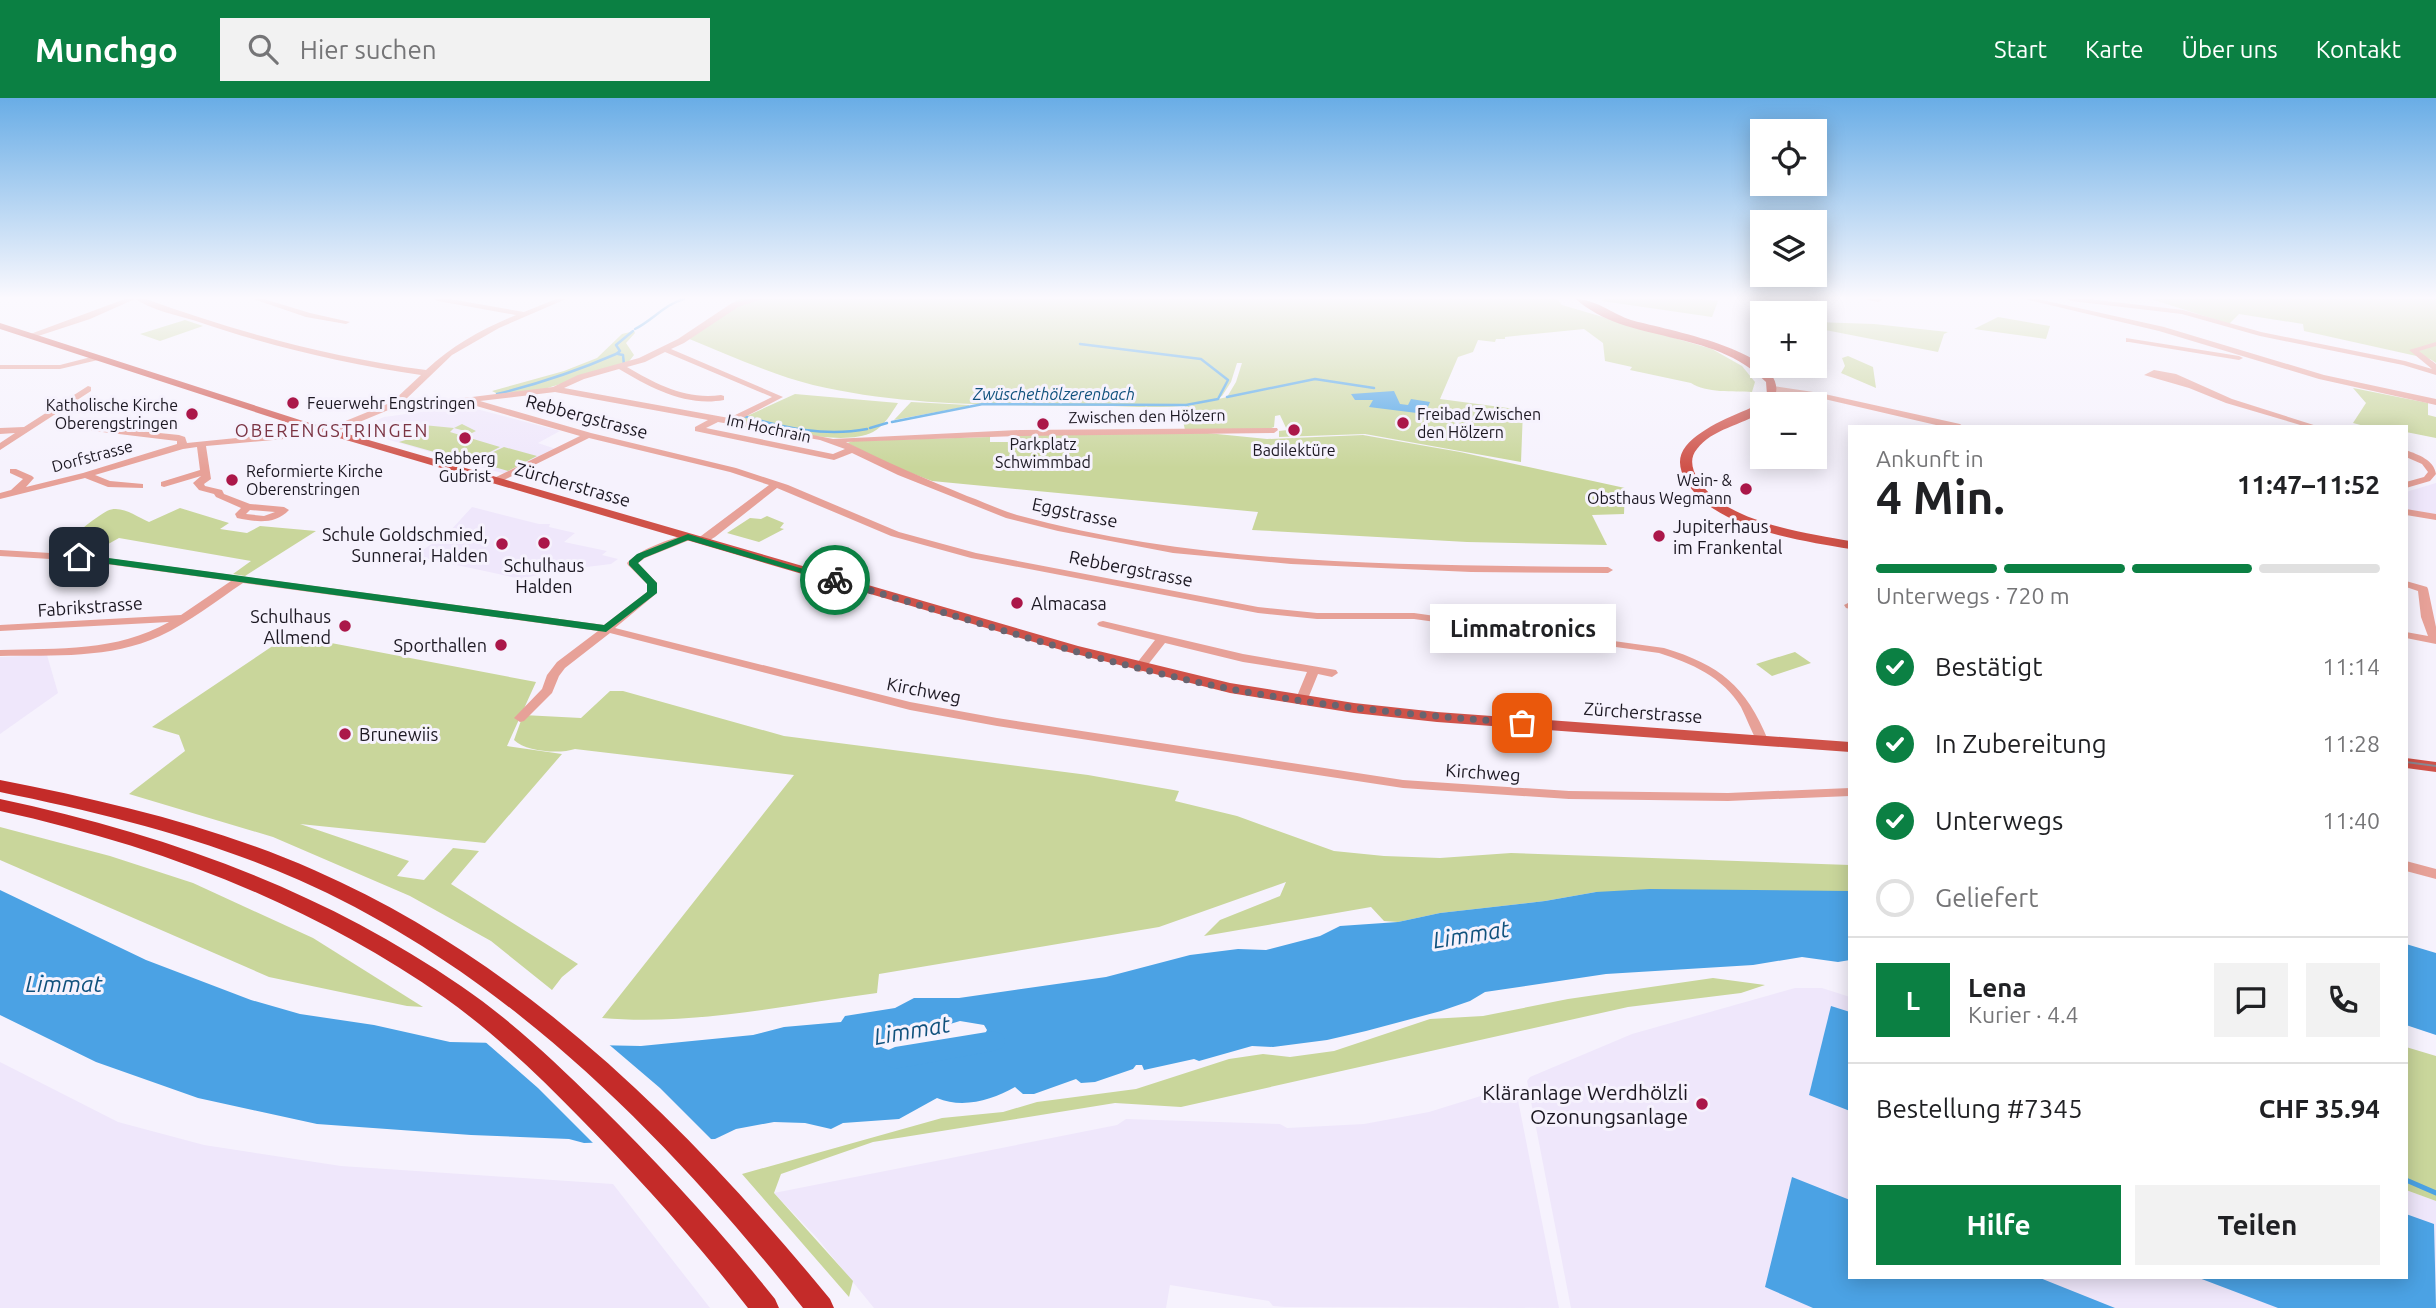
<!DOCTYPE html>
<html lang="de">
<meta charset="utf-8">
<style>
:root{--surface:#fff;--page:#f2f2f2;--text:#202124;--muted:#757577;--line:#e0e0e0;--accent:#0b8043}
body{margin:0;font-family:Ubuntu,sans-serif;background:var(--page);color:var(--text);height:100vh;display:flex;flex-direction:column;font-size:26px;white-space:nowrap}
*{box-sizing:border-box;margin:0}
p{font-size:23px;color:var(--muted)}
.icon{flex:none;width:38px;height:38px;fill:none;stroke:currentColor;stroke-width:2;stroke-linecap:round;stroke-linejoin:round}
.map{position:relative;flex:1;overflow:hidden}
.side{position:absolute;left:1848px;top:327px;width:560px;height:854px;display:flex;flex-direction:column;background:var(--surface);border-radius:0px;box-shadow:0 4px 18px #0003}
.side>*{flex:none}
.buttons{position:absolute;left:1750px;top:21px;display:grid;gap:14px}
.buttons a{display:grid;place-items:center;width:77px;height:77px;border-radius:0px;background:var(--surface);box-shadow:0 4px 18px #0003;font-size:35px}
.pin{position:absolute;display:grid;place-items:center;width:60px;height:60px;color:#fff;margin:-30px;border-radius:14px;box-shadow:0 4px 10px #0006}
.courier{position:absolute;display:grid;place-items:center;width:70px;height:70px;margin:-35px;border:5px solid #0b8043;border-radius:50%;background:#fff;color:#222;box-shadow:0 2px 9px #0007}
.bubble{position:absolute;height:49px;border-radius:0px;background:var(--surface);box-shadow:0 4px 18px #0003;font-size:23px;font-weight:700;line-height:49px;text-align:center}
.summary em{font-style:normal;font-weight:700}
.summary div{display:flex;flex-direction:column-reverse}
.summary{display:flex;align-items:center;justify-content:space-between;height:119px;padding:0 28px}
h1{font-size:46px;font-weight:700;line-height:52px}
.bar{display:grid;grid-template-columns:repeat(4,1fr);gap:10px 7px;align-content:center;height:84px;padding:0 28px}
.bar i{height:9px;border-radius:5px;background:var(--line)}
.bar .active{background:var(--accent)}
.bar p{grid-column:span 4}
.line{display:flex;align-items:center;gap:18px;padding:0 28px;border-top:2px solid var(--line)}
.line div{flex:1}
.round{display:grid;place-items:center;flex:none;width:74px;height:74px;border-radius:0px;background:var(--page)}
ol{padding:0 28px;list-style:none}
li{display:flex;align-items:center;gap:21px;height:77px}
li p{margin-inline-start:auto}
li .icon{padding:7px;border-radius:50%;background:var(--accent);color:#fff;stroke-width:4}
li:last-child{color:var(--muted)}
li i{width:38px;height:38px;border:4px solid var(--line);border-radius:50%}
.button{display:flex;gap:14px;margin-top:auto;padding:14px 28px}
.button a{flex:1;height:80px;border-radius:0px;background:var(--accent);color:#fff;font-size:28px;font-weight:700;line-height:80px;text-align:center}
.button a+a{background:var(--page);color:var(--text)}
header{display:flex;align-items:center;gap:42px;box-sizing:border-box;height:98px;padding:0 35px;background:var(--accent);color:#fff}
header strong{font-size:33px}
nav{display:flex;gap:38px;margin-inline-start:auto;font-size:24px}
.search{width:490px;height:63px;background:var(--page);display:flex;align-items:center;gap:18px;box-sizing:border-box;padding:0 24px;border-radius:0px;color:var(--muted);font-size:26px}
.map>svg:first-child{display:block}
.built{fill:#efe7fb}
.green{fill:#c9d69b}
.water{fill:#4ba2e4;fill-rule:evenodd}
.pier{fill:#f6f2fd}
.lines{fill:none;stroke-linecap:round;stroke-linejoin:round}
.stream-far1{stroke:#4ba2e4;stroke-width:2.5}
.stream{stroke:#4ba2e4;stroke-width:5}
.river{fill:#4ba2e4;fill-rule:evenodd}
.minor{fill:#e7a198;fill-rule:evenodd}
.major{fill:#cf5249;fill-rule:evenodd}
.highway{fill:#c42b29;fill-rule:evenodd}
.tram{stroke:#8b8791;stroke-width:2}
.route{fill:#0b8043}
.done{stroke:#68646f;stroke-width:7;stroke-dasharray:0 12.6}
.poi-dot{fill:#ab1749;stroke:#f6f2fd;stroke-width:2.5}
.labels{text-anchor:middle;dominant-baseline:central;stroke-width:6;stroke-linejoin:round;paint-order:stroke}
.far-water-label{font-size:16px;font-style:italic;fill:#10517d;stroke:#f6f2fd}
.far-poi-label{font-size:16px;fill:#1c1822;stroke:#f6f2fd;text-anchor:start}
.far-street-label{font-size:16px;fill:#1c1822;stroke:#f6f2fd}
.street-label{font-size:18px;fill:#1c1822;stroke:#f6f2fd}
.far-quarter-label{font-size:18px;letter-spacing:2px;fill:#7b3443;stroke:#f6f2fd}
.poi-label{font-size:18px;fill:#1c1822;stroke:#f6f2fd;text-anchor:start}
.near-poi-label{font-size:21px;fill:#1c1822;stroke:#f6f2fd;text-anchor:end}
.near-water-label{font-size:23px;font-style:italic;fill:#10517d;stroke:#f6f2fd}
</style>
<header>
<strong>Munchgo</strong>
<div class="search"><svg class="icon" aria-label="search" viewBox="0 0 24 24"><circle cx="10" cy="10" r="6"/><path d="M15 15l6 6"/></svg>Hier suchen</div>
<nav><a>Start</a><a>Karte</a><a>Über uns</a><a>Kontakt</a></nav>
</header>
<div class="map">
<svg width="2436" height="1210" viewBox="0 0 2436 1210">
<rect width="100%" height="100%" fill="#f6f2fd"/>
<g class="built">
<path d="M465,308L560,333L538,345L556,351L505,376L359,333V330L384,319Z"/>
<path d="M2436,385V416L2406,412V394Z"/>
<path d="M472,409L539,426H550L549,429L575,435L564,444L607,453L602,457L618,461L611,466L554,473L521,481L424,460L423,452L450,433Z"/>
<path d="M47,557L58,595L0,636V559Z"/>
<path d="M1795,890H1822L1850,899V1180H2406V1092L2436,1103V1210H1571L1527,983L1530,979L1632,936Z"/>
<path d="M0,964L118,1024L204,1047L341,1068L613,1086L710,1210H0Z"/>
<path d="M1510,989L1517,997L1559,1210L1285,1209L1273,1208L1269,1203L1170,1187L1166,1210H874L817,1140L774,1095L1117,1027L1126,1021L1280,1026L1287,1030L1364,1026L1429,1014Z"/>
</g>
<g class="green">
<path d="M739,201H1557L1562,207L1712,251L1742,268L1755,284L1752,294C1733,293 1706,295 1691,285L1630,272L1632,269L1605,263L1603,245L1584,231L1505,239V241H1496L1495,244L1478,242L1473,254L1458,259L1440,301L1523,312L1521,364L1365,336L1279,339V333L1287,332L1280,317L1275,318L1274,329L1269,331L1185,332L1180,310L1227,299L1236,284L1242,265H1237L1231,284L1222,298C1191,314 1135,308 1100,308C1005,307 906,309 813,287C772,277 727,256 687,240Z"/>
<path d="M1604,201H1702L1718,203L1712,219L1602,203Z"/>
<path d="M2151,201H2436V265L2430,261L2304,233L2303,226L2239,216L2229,226Z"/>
<path d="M1998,219L2050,228L2046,241L1974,231Z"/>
<path d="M185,222L203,228L160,243L140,236Z"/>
<path d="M1815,224L1874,226L1948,234L1944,236L1938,254L1815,230Z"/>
<path d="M634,233L635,235L626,245L634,257L627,266L544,291L498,296L492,293L564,273L597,260L622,236Z"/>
<path d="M1848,258L1873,269L1876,290L1841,275L1845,268L1842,260Z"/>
<path d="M2353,290L2428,305V317L2436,319V340L2406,334V329H2368L2353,325L2366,305Z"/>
<path d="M795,296L898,305C891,316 884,328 873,334C841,350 770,329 736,323Z"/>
<path d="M911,304L969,307V308L894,322Z"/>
<path d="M462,326L476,333L472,335L454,330L450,334L500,349L476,361L465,358L459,361L399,344L428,335L421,328L423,327L454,330Z"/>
<path d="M1207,335L1267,341L1363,337L1460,354L1625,390L1624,416L1592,417L1607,447L1467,444L1252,432L1258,414L932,383L895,369L847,345L853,343L990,339V344H1017L1020,337Z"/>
<path d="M504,349L537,358L508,373L474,363Z"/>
<path d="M180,410L229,425L220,431L247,435L260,428L316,433L245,478L233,476L251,463L119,440L85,459L54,455C57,449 100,416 107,413C121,406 137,419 149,424Z"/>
<path d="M767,418L784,425L780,430L784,431L759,444L727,435L750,420L761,421Z"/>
<path d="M289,537L536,584L507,648L562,656L485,745L300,726L409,763L397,778L424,782L453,750L479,753L451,786L578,866L562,879L552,892L491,843L410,798L273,739L129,696L185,653L179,637L152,629Z"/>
<path d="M1795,554L1811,565L1772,578L1756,566Z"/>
<path d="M610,593H623L784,638L1088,677L1179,693L1175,703L1237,718L1334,753L1384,758L1440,760L1511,755L1850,767V793L1596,794L1545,803L1440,815L1398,824L1384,823L1371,809L1204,838L1220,822L1280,798L1286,784L1159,829L879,876L877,895C787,907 692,928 602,920L794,677L575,651C560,656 526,654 514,642L523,617L581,620Z"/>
<path d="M0,729L110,758L193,785L313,840L423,909L407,908L269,879L0,762Z"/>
<path d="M1713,880L1765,887L1741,895L1628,909L1181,1009L1115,1005L873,1044L781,1076L774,1095L853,1183L849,1199L742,1076L942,1020L1003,1014L1037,1004L1136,991L1229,961L1263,956L1290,959L1334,953L1430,921L1483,918L1568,901Z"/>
<path d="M2406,949L2436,958V1103L2406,1092Z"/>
</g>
<g class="water">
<path d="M1394,293L1400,306L1408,307L1411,301L1430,304L1425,316L1369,309L1373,302H1355L1351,296Z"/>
<path d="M1650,791L1850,793V862L1838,864L1802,859L1753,867L1606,876L1485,894L1470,903L1441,913L1366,933L1327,942L1273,949L1252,948L1199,963L1194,961L1144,972L1142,967H1136L1133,971L1095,984L1081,985L1076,981L1034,996H1023L1015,989C992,1002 963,1011 937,1000L899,1021L843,1025L831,1031L805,1025L774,1024L736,1031L715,1041L584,1045L569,1041L471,1037L317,1026L198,1000L96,964L0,917V792L146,862L251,902L300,916L374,927L450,944L641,948L753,937L784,929L841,924L845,918L895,910L914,900H959L1106,879L1190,857L1238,851L1266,852L1320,838L1340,828L1398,824L1440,815L1545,803L1596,794ZM960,923L984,927L987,932C976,958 903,960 881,949L923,931L927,933Z"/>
<path d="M2406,846L2436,855V937L2406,927Z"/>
<path d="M1831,908L1850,914V1013L1809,997Z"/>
<path d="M1792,1079L1850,1102V1180H2040L2115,1210H1813L1765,1189Z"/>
<path d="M2406,1116L2434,1126L2436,1210H2278L2199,1180H2406Z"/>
</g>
<path class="pier" d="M559,940L606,944L660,990L714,1044L596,1048L538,990L483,942Z"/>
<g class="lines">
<g class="stream-far1">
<path d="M635,231C653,222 665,206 684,201"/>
<path d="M618,256L623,257L624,267"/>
<path d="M497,296C538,286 577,273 616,256L620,253L616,247L633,233"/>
<path d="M1227,299L1315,281L1374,290"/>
<path d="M744,318C784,330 826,339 867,331"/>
<path d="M892,324L983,306L1186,307L1218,301L1228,282L1201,261L1080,246"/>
<path d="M870,330L887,325"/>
</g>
<path class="stream" d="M2406,1082L2436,1095"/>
<path class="river" d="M993,933L1002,936L1006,943L1002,950L993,953L895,971L886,967L882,960L886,953L895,949Z"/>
<g class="minor">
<path d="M125,201H135L90,221L32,240L25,238Z"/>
<path d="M135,201H146C237,234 329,259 426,272C453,247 482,231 516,217L438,203L434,201H450L524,214L556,201H566L499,230L452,257L404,303H440L553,289L578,277L639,260L678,241L732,205L750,201H762L738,209L684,245L671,251L783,299L739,322L833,341L1020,332L1277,330L1278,332L1274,335L1020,338L846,344C886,364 926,381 967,398C984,404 1000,412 1017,417C1207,469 1412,467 1608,469L1613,472L1608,475L1471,474L1291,466L1173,455L1058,433L1006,420L898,377L852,355L834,362L695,333V329L708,322L555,294L480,303L591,335L736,370L788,387L899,434L976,455L1258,509L1317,515H1414L1664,550C1720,567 1746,588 1768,642L1766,645H1758C1751,633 1747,621 1741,609C1723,579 1691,565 1659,555L1414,521H1317L1258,515L971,460L891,438L777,390L715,439L705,445H697V441L769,387L730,374L589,340L498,385H492V381L580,338L473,307L472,304L440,309L398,308L328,337L206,348L211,381L204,386L205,388L222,392L224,396L250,406L284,409L289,412C275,427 256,424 237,420L235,416L241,410L216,399L214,396L199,392L193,385L201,378L164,389L161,388V384L200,372L197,349L183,351L95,377L110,383L143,386V390L108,389L85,380L0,401V395L11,392L23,381L10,375V371H16L32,378L34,380L26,389L83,375L177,346V343L94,333L91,332V328L179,337L185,339L187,345L326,331L392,304L421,277C345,266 269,248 196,223C176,217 152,212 135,201ZM665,254L772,299L729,320L564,290L584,281L619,271C651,290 686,309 724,302V298L721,297C686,302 656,286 627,269L645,264ZM718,324L820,342L845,351L833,356L706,330ZM250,412L275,414L264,418L246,416Z"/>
<path d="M253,201H264L310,215L350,224L346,226L306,219Z"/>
<path d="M1864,201H1881L1882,202L1878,204Z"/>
<path d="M2025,201H2038L2164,229L2324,277L2436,301V307L2319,281L2159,233Z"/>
<path d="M2067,201H2089L2183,212L2261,234L2405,263L2432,271L2409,252L2436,244V248L2419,253L2436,266V277L2403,267L2260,238L2182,216L2071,203Z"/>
<path d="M2126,240L2239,258L2243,260L2239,262L2129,244H2126Z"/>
<path d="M95,258H98V262L60,271H0V267H60Z"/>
<path d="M2154,272L2176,276L2232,301L2320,329H2307L2226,305L2189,290L2144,277Z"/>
<path d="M88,288L91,289V293L0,352V345L15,335L0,336V330L24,329Z"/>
<path d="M1773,288L1820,295L1960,326L1964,329L1936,327L1820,300L1770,293V289Z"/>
<path d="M2406,352C2419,357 2434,362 2436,376L2430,383L2406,390V384L2424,379L2428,374L2422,366L2406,359Z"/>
<path d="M2406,411L2436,416V422L2406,417Z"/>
<path d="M688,436L693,439L692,441L645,460L638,465L657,485V495L615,530L910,604L997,620L1403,682L1569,693L1728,695L1850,690V698L1728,703L1569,701L1403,690L997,628L910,612L610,535L565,570L559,578L552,595L524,623L520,624L514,620L542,591L547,577L557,564L598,533L243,485C216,503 190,524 160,538C110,561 54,557 0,558V552C59,550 116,554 169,524L0,533V527L181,517L231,483L84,463L0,458V452L84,457L604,527L647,494V486L628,467L627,465C641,450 668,442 688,436Z"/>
<path d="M2406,483L2427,489L2428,491L2436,529V546L2406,540V534L2428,538L2421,519L2418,493L2406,489Z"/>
<path d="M1850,504V511L1846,510L1844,507Z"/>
<path d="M1103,523L1243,556L1336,572L1338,575L1332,579L1318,576L1307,603L1301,607L1295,603L1307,574L1243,564L1165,545L1143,573L1139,574L1133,570L1155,542L1099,528L1097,526L1099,524Z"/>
<path d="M2406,763L2436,771V781L2406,773Z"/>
</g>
<g class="major">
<path d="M1576,201C1595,201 1613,216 1631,222C1661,231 1806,255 1771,306H1762V314C1742,327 1712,331 1697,351C1689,360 1692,372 1698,381C1723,424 1805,435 1850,443V451C1799,442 1714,431 1686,383C1679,371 1677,359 1686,348C1703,328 1737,316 1760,306L1767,297L1766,284C1712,229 1627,247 1576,201Z"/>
<path d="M0,225L303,323L1078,548L1230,585L1354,605L1437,614L1850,644V654L1437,624L1354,615L1230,595L1068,554L295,327L0,231Z"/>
<path d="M2406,660L2436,664V674L2406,670Z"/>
</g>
<g class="highway">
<path d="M0,682C107,703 214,728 314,772C524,864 687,1027 830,1201L834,1210H803C666,1037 504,873 299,782C204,740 102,715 0,694Z"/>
<path d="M0,701C165,736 322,792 461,888C511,922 555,964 597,1005C660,1067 720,1132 775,1201L779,1210H748C696,1143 639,1080 580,1020C538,977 494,935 445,900C311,806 160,748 0,713Z"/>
</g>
<path class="tram" d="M2406,664L2436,668"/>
</g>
<linearGradient id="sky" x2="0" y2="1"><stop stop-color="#69ade6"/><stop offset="0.54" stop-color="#fbf9fe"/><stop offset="1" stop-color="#fbf9fe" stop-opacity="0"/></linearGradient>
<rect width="2436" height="370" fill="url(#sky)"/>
<path class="route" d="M688,436L840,482L832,484L688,442L644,460L638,465L657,485V495L606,534L79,462L74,459L79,456L604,527L647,494V486L629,467V463L637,456Z"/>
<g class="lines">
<path class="done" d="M835,482C966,520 1097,565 1231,591C1327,609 1424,618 1522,625"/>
</g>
<g class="poi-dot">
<circle cx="293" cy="305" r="7"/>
<circle cx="192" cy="316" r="7"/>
<circle cx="1403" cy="325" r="7"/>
<circle cx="1043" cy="326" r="7"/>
<circle cx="1294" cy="332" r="7"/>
<circle cx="465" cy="340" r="7"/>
<circle cx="232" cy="382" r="7"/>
<circle cx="1746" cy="391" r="7"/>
<circle cx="1659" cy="438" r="7"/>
<circle cx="544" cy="445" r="7"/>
<circle cx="502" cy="446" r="7"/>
<circle cx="1017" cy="505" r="7"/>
<circle cx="345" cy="528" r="7"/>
<circle cx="501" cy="547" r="7"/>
<circle cx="345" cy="636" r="7"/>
<circle cx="1702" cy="1006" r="7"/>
</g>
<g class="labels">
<g class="far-water-label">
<text x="1054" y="296">Zwüschethölzerenbach</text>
</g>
<g class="far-poi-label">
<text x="307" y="305">Feuerwehr Engstringen</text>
<text x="178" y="307" text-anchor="end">Katholische Kirche<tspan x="178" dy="18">Oberengstringen</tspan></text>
<text x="1417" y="316">Freibad Zwischen<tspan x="1417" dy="18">den Hölzern</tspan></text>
<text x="1043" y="346" text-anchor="middle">Parkplatz<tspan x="1043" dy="18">Schwimmbad</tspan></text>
<text x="1294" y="352" text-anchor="middle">Badilektüre</text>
<text x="465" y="360" text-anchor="middle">Rebberg<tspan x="465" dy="18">Gubrist</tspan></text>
<text x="246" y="373">Reformierte Kirche<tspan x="246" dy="18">Oberenstringen</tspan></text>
<text x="1732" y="382" text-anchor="end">Wein- &amp;<tspan x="1732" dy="18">Obsthaus Wegmann</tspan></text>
</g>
<g class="far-street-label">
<text transform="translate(1147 318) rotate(-1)">Zwischen den Hölzern</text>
<text transform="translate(769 330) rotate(12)">Im Hochrain</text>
<text transform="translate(92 358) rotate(-15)">Dorfstrasse</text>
</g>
<g class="street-label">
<text transform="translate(587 318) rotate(15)">Rebbergstrasse</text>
<text transform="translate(573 386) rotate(16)">Zürcherstrasse</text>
<text transform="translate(1075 414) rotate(12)">Eggstrasse</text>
<text transform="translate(1131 470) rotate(11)">Rebbergstrasse</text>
<text transform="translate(90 508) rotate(-4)">Fabrikstrasse</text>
<text transform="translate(924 592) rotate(11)">Kirchweg</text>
<text transform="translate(1643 614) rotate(4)">Zürcherstrasse</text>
<text transform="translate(1483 674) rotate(4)">Kirchweg</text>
</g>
<g class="far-quarter-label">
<text x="332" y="332">OBERENGSTRINGEN</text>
</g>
<g class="poi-label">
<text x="1673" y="428">Jupiterhaus<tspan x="1673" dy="21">im Frankental</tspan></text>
<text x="488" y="436" text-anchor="end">Schule Goldschmied,<tspan x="488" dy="21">Sunnerai, Halden</tspan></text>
<text x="544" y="467" text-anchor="middle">Schulhaus<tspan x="544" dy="21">Halden</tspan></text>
<text x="1031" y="505">Almacasa</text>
<text x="331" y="518" text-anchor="end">Schulhaus<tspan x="331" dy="21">Allmend</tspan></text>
<text x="487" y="547" text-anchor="end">Sporthallen</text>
<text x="359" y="636">Brunewiis</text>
</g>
<g class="near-poi-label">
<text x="1688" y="994">Kläranlage Werdhölzli<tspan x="1688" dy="24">Ozonungsanlage</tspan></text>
</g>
<g class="near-water-label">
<text transform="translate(1471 836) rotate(-9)">Limmat</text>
<text x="64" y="885">Limmat</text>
<text transform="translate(912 932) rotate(-10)">Limmat</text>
</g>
</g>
</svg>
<div class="buttons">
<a><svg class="icon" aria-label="locate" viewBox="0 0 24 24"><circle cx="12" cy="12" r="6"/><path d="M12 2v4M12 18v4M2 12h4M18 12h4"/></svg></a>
<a><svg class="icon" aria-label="layers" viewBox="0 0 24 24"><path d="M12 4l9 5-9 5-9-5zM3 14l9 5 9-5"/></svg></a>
<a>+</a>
<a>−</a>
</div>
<div class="pin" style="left:1522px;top:625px;background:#ea580c"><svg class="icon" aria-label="bag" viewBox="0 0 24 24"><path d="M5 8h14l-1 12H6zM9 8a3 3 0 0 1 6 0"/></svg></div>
<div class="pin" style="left:79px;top:459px;background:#1f2937"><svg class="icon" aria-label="home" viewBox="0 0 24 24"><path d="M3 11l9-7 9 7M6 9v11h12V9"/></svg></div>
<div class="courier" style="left:835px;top:482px"><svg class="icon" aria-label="bike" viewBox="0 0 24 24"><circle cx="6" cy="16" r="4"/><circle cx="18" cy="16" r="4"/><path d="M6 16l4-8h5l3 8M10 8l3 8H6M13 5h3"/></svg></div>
<div class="bubble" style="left:1430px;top:506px;width:186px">Limmatronics</div>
<section class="side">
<div class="summary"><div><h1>4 Min.</h1><p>Ankunft in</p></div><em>11:47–11:52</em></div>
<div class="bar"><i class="active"></i><i class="active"></i><i class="active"></i><i></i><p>Unterwegs · 720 m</p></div>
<ol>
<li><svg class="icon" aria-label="check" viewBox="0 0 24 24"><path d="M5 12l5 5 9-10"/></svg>Bestätigt<p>11:14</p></li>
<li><svg class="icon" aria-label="check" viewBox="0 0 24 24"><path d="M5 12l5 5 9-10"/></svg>In Zubereitung<p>11:28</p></li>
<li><svg class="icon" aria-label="check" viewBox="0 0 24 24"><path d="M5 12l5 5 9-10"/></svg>Unterwegs<p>11:40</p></li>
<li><i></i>Geliefert</li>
</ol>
<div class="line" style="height:126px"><b class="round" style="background:var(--accent);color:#fff">L</b><div><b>Lena</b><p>Kurier · 4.4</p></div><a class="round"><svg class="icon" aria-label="chat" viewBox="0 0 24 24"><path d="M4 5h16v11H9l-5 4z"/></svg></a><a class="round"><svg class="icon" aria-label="phone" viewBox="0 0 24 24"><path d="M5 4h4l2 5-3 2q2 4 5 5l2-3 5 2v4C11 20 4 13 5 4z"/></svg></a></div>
<div class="line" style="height:91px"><div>Bestellung #7345</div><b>CHF 35.94</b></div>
<div class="button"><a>Hilfe</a><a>Teilen</a></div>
</section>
</div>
